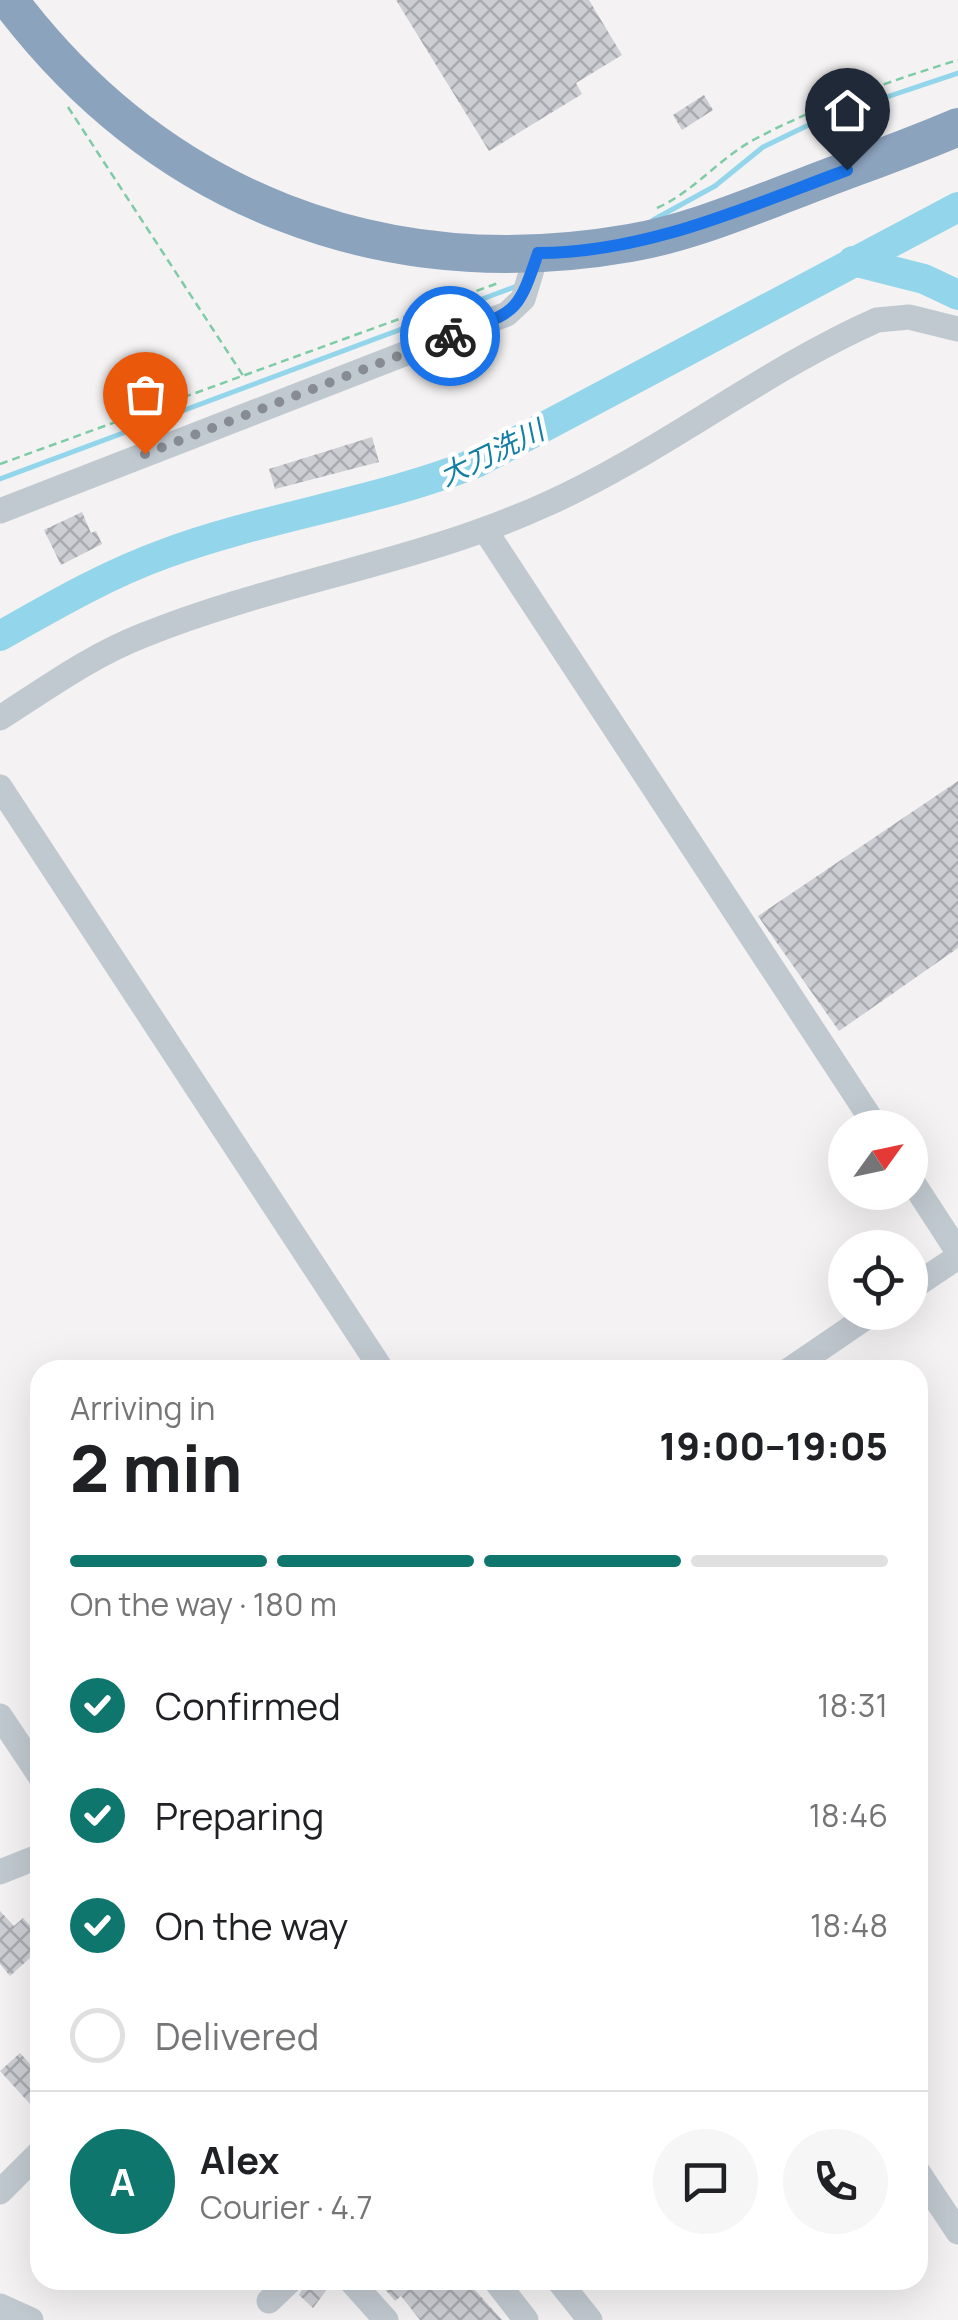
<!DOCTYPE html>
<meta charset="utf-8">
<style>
:root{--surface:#fff;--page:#f6f6f6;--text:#202124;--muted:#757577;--line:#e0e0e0;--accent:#0f766e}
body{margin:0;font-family:Manrope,"Noto Sans JP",sans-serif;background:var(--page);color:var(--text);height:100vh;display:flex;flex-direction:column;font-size:38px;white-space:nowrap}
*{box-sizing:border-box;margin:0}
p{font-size:32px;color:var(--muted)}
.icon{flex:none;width:55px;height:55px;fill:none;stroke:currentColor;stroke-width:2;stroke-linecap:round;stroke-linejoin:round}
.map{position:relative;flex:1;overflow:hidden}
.details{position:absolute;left:30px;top:1360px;width:898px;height:930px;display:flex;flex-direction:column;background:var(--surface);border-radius:30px;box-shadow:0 10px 40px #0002}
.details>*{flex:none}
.needle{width:65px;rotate:57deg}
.tools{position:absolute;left:828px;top:1110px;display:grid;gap:20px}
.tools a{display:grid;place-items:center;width:100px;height:100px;border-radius:50%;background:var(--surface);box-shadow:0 10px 40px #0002;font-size:50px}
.pin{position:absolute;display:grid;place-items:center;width:85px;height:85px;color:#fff;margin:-102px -42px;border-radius:50% 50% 50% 0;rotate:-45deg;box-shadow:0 0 10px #0007}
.pin .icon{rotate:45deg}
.courier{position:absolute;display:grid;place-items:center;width:100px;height:100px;margin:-50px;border:8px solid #1a73e8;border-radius:50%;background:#fff;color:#222;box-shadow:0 2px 12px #0007}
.overview em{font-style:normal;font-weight:800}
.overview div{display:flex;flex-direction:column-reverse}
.overview{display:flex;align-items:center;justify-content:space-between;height:170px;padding:0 40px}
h1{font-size:65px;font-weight:800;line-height:75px}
.bar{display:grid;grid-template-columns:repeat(4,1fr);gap:15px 10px;align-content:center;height:120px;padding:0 40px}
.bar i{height:12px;border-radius:8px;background:var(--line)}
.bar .selected{background:var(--accent)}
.bar p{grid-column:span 4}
.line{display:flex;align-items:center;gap:25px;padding:0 40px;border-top:2px solid var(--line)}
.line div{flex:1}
.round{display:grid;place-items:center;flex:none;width:105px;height:105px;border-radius:52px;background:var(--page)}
ol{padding:0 40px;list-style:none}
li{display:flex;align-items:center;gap:30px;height:110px}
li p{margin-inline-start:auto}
li .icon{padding:10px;border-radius:50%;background:var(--accent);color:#fff;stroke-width:4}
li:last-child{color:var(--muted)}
li i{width:55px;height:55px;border:5px solid var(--line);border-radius:50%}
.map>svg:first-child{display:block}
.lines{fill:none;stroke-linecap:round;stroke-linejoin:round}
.stream{stroke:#93d5ea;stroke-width:5}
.river{stroke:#93d5ea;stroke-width:30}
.building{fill:url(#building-cross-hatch)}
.path{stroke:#7dcca7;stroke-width:2.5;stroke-dasharray:8 5;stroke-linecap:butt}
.minor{stroke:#c1c9d0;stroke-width:25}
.highway{stroke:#8ca3be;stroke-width:38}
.done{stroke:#868c92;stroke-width:10;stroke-dasharray:0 18}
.route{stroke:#1a73e8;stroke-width:12}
.labels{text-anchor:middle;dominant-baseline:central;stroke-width:9;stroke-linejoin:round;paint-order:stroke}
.water-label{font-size:28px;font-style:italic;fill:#127fa2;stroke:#fff}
</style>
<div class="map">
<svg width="958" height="2320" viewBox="0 0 958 2320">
<defs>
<pattern id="building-cross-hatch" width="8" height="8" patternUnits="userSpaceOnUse" patternTransform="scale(2.5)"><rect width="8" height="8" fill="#ccced4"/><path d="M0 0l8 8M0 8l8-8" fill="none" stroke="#a8aaaf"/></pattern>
</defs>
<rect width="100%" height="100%" fill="#f4f2f2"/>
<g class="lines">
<g class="stream">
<path d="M653,220L715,186L763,147L821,119L958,73"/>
<path d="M0,479L517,286"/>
</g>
<g class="river">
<path d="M853,261L924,279L958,295"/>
<path d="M0,636C53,606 106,575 164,554C266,516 376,503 478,462L958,207"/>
</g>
</g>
<g class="building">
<path d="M396,0H589L622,55L576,83L582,94L489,151Z"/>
<path d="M704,95L713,110L682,130L673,115Z"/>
<path d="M372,437L379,462L275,489L269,469Z"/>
<path d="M82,512L91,533L96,531L102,544L61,565L44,530Z"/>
<path d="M958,781V948L839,1031L758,916Z"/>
<path d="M0,1911L14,1926L23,1918L40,1936V1949L10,1976L0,1964Z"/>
<path d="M20,2053L40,2075V2115L0,2071Z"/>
<path d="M307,2280H334L313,2308L299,2295Z"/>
<path d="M377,2280H406L414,2290L427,2280H466L502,2320H420L401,2296L395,2301Z"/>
</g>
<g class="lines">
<g class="path">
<path d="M68,107L244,377"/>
<path d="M657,208C695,191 720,157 757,138C820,105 890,81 958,60"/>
<path d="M0,464L501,282"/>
</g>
<g class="minor">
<path d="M0,511L507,314L523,299L537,253"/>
<path d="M485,530L877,1128"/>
<path d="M0,718C47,688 92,655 144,635C275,582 418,563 547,504C661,453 762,371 877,320L909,317L958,329"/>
<path d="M0,787L382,1370"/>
<path d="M910,1178L958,1252"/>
<path d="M910,1289L958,1257"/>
<path d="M789,1370L874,1312"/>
<path d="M0,1716L40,1776"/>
<path d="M0,1872L40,1856"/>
<path d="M918,2172L958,2232"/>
<path d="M0,2192L40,2152"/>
<path d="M350,2280L386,2320"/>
<path d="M495,2280L526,2320"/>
<path d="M558,2280L590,2320"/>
<path d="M269,2301L291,2280"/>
<path d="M0,2306L31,2320"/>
</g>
<path class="highway" d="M9,0C160,200 383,286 630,243C689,233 747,208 803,187C854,167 907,149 958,127"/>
</g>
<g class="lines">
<path class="done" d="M145,454L450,336"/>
<path class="route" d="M450,336C513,311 516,320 538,253C646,253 747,207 847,170"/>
</g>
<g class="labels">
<g class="water-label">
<text transform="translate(491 452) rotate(-26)">大刀洗川</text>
</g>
</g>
</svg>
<div class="tools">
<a><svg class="needle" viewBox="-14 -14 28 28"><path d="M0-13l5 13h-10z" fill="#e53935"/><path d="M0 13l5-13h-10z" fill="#757577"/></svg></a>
<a><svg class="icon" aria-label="locate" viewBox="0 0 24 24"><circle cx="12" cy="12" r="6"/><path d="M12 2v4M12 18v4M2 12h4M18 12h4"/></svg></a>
</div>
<div class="pin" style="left:145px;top:454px;background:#ea580c"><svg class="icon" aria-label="bag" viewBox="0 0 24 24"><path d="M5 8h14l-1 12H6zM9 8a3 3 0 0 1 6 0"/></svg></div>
<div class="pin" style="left:847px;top:170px;background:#1f2937"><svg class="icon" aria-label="home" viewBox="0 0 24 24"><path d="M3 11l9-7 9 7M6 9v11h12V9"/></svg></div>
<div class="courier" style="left:450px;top:336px"><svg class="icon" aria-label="bike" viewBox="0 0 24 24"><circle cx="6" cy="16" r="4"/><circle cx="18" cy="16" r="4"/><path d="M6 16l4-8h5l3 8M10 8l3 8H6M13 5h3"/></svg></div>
<section class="details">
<div class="overview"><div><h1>2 min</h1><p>Arriving in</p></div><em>19:00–19:05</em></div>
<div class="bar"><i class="selected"></i><i class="selected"></i><i class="selected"></i><i></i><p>On the way · 180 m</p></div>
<ol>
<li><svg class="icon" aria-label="check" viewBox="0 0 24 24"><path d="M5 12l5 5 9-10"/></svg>Confirmed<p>18:31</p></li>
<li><svg class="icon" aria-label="check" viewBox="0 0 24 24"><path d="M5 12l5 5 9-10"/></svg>Preparing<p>18:46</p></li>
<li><svg class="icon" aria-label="check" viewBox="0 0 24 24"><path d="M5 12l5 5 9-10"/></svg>On the way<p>18:48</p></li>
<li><i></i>Delivered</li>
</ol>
<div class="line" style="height:180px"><b class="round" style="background:var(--accent);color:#fff">A</b><div><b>Alex</b><p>Courier · 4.7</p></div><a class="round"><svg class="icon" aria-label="chat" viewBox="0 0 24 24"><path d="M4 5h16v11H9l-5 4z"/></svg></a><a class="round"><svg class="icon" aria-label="phone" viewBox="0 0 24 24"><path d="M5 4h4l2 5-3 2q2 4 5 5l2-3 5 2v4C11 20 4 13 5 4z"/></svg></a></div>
</section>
</div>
